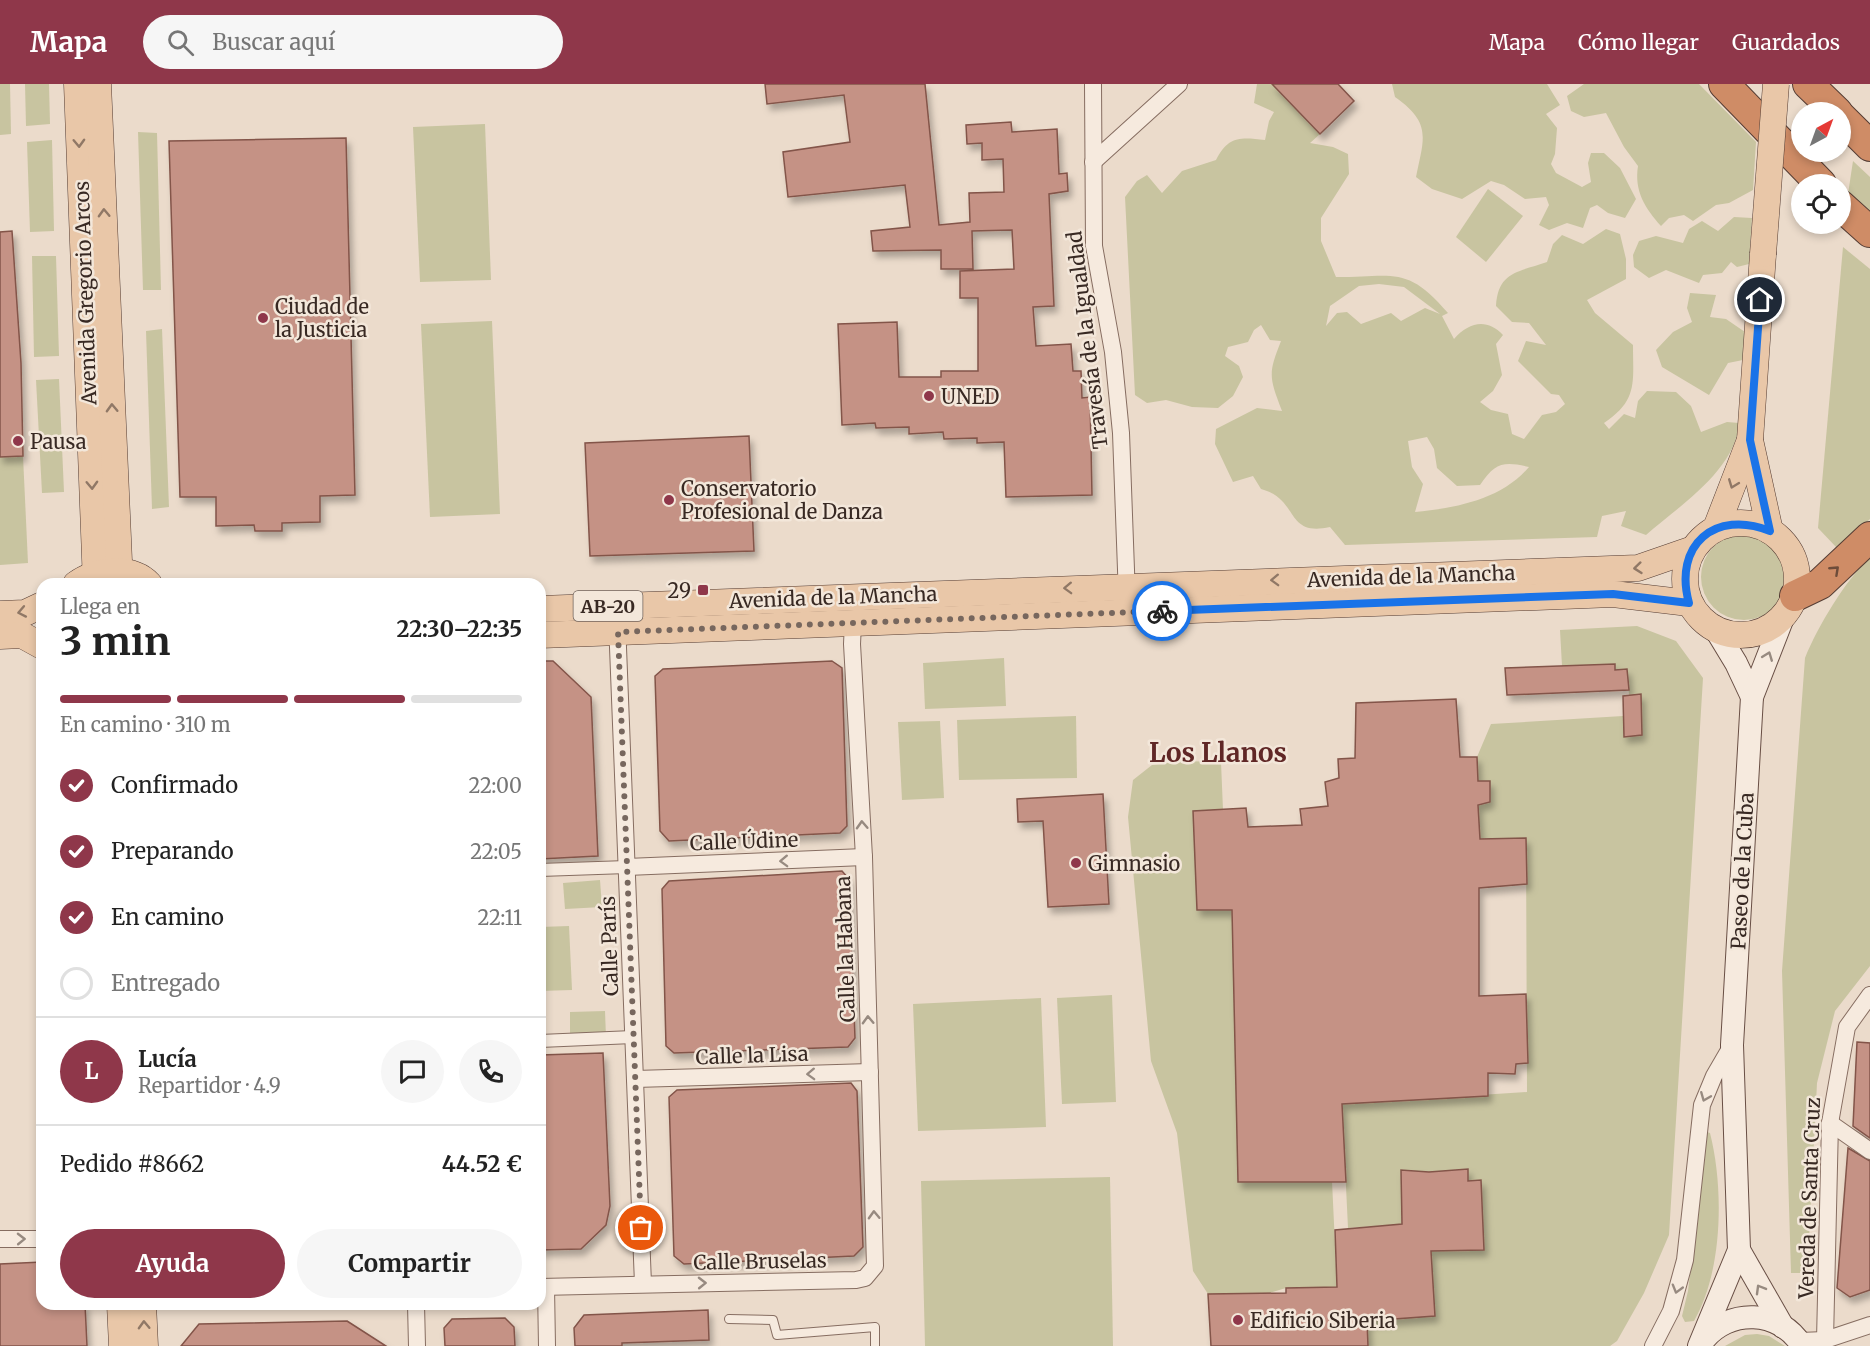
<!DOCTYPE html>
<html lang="es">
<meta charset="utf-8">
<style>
:root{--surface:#fff;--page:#f6f6f6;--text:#222;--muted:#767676;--line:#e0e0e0;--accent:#8f374a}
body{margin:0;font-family:Merriweather,serif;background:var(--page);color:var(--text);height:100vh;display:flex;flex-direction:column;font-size:22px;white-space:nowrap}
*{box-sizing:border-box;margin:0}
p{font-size:20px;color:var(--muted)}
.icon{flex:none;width:33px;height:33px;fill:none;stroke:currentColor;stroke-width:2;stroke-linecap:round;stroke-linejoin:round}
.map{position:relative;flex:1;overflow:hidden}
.details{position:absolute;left:36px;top:494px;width:510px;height:732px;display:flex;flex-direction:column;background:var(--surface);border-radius:18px;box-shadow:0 3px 9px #0003}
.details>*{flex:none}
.needle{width:39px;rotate:41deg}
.buttons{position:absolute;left:1791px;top:18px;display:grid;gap:12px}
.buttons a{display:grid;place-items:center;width:60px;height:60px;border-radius:50%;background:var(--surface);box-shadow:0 3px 9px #0003;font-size:30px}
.pin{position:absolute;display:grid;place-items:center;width:51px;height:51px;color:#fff;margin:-26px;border:3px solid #fff;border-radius:50%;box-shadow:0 2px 6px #0007}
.courier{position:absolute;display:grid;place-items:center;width:60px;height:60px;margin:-30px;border:4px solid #1a73e8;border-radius:50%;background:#fff;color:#222;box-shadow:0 2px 8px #0007}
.summary em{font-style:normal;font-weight:700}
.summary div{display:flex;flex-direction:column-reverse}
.summary{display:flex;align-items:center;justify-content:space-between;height:102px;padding:0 24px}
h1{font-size:39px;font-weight:700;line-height:45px}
.bar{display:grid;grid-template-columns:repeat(4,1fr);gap:9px 6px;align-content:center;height:72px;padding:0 24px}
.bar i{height:8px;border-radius:4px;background:var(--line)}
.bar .active{background:var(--accent)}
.bar p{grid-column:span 4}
.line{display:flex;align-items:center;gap:15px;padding:0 24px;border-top:2px solid var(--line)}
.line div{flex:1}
.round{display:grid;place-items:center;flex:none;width:63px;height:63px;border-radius:32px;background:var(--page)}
ol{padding:0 24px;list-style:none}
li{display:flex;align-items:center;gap:18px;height:66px}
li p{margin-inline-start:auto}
li .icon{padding:6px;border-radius:50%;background:var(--accent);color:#fff;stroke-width:4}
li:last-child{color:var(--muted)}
li i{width:33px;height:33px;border:3px solid var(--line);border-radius:50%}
.action{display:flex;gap:12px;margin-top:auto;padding:12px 24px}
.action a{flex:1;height:69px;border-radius:36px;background:var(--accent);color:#fff;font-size:24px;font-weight:700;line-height:69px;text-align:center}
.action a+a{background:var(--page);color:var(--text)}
header{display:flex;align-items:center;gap:36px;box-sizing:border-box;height:84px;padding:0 30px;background:var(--accent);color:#fff}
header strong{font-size:28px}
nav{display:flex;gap:33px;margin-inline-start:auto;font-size:21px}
.search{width:420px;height:54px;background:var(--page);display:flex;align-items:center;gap:15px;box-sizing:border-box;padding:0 21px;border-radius:33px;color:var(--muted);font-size:22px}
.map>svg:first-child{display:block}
.green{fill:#c8c4a0;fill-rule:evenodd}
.building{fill:#c59285;stroke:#835449;stroke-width:1.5;filter:url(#shadow)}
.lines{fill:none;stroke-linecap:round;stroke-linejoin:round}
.service-casing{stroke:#866d61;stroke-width:10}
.pedestrian-casing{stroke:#866d61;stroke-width:14}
.minor-casing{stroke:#866d61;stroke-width:18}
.secondary-casing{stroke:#684e44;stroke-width:24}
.primary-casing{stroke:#553d34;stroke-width:27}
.motorway-casing{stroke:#553d34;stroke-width:32}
.service{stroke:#f6eade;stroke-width:8}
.pedestrian{stroke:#f6eade;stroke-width:12}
.minor{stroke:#f6eade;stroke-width:16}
.secondary{stroke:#f6eade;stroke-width:22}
.primary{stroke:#e9c7a8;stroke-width:26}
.motorway{stroke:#cf8c66;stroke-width:30}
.primary-bridge-casing{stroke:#553d34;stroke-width:27;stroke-linecap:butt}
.primary-bridge{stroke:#e9c7a8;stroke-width:26}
.oneway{stroke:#907866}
.oneway2{stroke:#6d4c3a}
.oneway3{stroke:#978a80}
.done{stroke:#77675e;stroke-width:6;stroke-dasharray:0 10.8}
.route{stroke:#1a73e8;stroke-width:8}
.poi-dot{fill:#8f374a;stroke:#f3e7da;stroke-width:2}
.labels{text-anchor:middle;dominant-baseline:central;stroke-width:5;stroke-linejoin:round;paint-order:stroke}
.shield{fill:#f3e7da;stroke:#70625a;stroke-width:1.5}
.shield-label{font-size:18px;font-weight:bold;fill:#382923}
.street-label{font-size:20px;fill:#382923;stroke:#f3e7da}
.poi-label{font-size:20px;fill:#382923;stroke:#f3e7da;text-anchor:start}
.district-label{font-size:26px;font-weight:bold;fill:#602726;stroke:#f3e7da}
</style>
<header>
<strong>Mapa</strong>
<div class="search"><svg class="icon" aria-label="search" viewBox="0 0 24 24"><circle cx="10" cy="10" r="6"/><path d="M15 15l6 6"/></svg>Buscar aquí</div>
<nav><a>Mapa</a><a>Cómo llegar</a><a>Guardados</a></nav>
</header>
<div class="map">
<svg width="1870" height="1262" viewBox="0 0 1870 1262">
<defs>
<filter id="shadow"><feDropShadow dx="3.5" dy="6" stdDeviation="3" flood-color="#0004"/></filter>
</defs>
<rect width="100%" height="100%" fill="#ebdbcb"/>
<g class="green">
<path d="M0,0H10L11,50L0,51Z"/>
<path d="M25,0H49L50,40L26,42Z"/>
<path d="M1257,0H1272L1320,50L1310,59L1333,63L1348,70L1349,90L1321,134V157L1336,193C1394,193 1407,181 1448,229L1442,232L1454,255C1469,238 1487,234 1503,251L1496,260L1502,291L1493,307L1480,318L1491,326L1508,330L1512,350L1524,355L1542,331L1556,328L1565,320L1559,311L1551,310L1518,277L1526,257L1546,261L1529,239L1512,238L1496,222C1498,187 1519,188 1547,178L1553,160L1562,151L1583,160L1606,145L1620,150L1626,175V195L1587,216L1595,229L1633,261C1633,299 1638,316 1604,339L1609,345L1624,330L1635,334L1638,317L1647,307L1676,308L1691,322L1701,348L1727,338L1739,339C1736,386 1679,422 1646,451L1621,442L1626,427L1602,432L1597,453L1345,461L1330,443C1284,453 1300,415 1261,405L1253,392L1233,398L1215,360L1216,345L1257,324L1282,327C1269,293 1268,290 1281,257L1270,256L1261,241L1254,246L1248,258L1228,263L1225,272L1239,282L1243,293L1233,312L1218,324L1192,323L1166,316L1147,319L1135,311L1125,113L1137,97L1147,91L1162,109L1182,87L1216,76C1228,52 1240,53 1265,56L1269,37L1274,28L1254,19ZM1379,200L1404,203L1440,230L1425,224L1401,237L1391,229L1361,240L1347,228L1337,229L1326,242L1330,222L1359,202ZM1427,353L1434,365L1437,384L1457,402L1480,401C1495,379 1503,377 1529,383C1501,416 1456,424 1415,428L1423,400L1412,383L1408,357Z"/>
<path d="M1392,0H1547L1560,21L1546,30L1557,44L1555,70L1551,80L1556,89L1582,103L1591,98L1588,79L1591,69H1604L1620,84L1636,115L1625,134L1608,129L1597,121L1590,124L1583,144L1567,139L1549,146L1539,141L1549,121L1546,113L1525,115L1504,101L1491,97L1462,115L1432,105L1416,93C1424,54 1432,39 1395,13Z"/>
<path d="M1584,0H1699L1756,58L1753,106L1729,119L1716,121L1693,137L1684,131L1669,134L1661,142C1645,124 1634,107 1638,82L1624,63L1606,29L1584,33L1571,27L1567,12Z"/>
<path d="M485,40L491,196L420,198L413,43Z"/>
<path d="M138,48L157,49L161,206H143Z"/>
<path d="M52,56L54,147L30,148L27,58Z"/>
<path d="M1853,77L1870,93V132L1848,110Z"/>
<path d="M1488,105L1523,132L1486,178L1456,153Z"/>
<path d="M1734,133L1752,134L1749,180L1737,183L1731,178L1722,189L1703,191L1699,199L1666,186L1649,194L1634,183L1633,171L1639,157L1656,152L1683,159L1689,145L1702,137L1718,147Z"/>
<path d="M1843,163L1870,185V435L1837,464L1818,444Z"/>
<path d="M32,172H56L59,272L34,273Z"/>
<path d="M1690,209L1716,211L1710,233L1726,235L1745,248L1743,276L1728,279L1709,311L1662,283L1656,266L1673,248L1692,238L1687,224Z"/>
<path d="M492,237L500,430L430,433L421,240Z"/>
<path d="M162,245L169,423L152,425L146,247Z"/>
<path d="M59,295L64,408L42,409L36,296Z"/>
<path d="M23,372L28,479L0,481V373Z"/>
<circle cx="1744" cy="493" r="43"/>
<path d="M1870,473V882L1835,927L1817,999L1809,1155L1811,1189H1791L1782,887L1805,574C1818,542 1845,497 1870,473Z"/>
<path d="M1637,542L1676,557L1703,594L1669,1151L1644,1209L1617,1257L1610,1262H1368L1367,1237L1431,1167L1484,1165L1481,1096L1468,1097L1467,1085L1429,1088L1401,1086L1402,1140L1348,1144L1342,1020L1527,1008L1526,754L1480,755L1478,721L1490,718V697H1478L1477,673L1491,640L1623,632L1624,652L1642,650L1641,611H1629L1627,585L1615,586V580L1562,582L1560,546Z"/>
<path d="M1004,574L1006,622L925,625L923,579Z"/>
<path d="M1076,632L1077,694L959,696L957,636Z"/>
<path d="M940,637L944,714L902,716L898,638Z"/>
<path d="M1181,677L1221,678L1223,726L1197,826H1232L1238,1097H1332L1337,1203L1286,1204L1266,1210H1208L1193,1187L1177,1049L1151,977L1128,733L1133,696L1152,681Z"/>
<path d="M600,796L602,823L565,825L563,799Z"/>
<path d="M569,842L572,906L540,907V843Z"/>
<path d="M1112,911L1116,1018L1062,1020L1057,914Z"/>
<path d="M1041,914L1046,1043L918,1047L913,920Z"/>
<path d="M605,927L606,953L570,954V928Z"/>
<path d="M1707,1048L1710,1049C1724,1104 1723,1187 1694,1237L1685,1238L1682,1232L1688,1207Z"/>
<path d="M1110,1093L1113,1262H925L921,1097Z"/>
<path d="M1757,1250L1769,1252L1785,1262H1725L1745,1251Z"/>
</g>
<g class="building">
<path d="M765,0H925L939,141L970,138L969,109L1004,108L1003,75L982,76V59L967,60L966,41L1011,38L1012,48L1057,45L1059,90L1067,89L1068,107L1049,110L1054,222L1033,223L1036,262L1071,260L1073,287H1081L1082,314L1090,313L1092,411L1006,413L1004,358L977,359V354L944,355L943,348L909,350V343L876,344L875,339L842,341L838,240L897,238L899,293H941V287H978V214H960V187L1014,185L1012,146L972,147L973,185H941V166L873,167L871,147L910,143L905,101L788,113L783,68L850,58L844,11L767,20Z"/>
<path d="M1272,0H1338L1354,17L1320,50Z"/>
<path d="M346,54L355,411L320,412V438L282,439V447H255L254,441L216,442V413H180L169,57Z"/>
<path d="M12,147L21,279L23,372L0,373V148Z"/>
<path d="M749,352L754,467L590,472L585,359Z"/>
<path d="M540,577H553L591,613L598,772L540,775Z"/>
<path d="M832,577L842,584L847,742L840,749L669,757L660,747L655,592L663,585Z"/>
<path d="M1615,580V586L1627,585L1629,606L1507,611L1505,584Z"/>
<path d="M1641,610L1642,651L1624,653L1623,612Z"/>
<path d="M1456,615L1460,673H1477L1478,697H1490V718L1478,721L1480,755L1526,754L1527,800L1479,804V912L1526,910L1528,979L1516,980L1515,990L1488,989V1012L1342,1020L1346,1098H1238L1232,826H1197L1193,727L1246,724L1248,743L1302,741L1300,725L1328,722L1325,698L1339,694L1338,675L1355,674L1356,619Z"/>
<path d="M1103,710L1109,820L1048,823L1043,737L1018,738L1017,715Z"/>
<path d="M842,787L849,795L855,954L848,963L674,969L666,962L662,805L669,797Z"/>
<path d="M1857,958L1870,959V1054L1853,1042Z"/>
<path d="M603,969L610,1122L606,1141L581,1165L540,1166V971Z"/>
<path d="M851,999L857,1007L863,1163L854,1172L684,1180L674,1172L669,1013L677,1006Z"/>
<path d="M1848,1064L1870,1077V1206L1850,1213L1837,1204Z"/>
<path d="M1468,1085V1097L1481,1096L1484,1166L1431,1167L1435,1232L1367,1237L1368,1262H1211L1208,1210L1286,1209V1204L1337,1203L1335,1146L1402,1140L1401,1086L1429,1088Z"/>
<path d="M42,1178V1220H85L87,1262H0V1180Z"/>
<path d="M708,1226L709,1256L622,1259V1262H575L574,1244L584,1231Z"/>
<path d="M505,1234L514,1243L515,1262H445L444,1244L452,1235Z"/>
<path d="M347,1237L386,1262H181L199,1240Z"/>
</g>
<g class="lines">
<defs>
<path id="service" d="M729,1235L773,1236L777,1251L875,1243V1262"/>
<g id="pedestrian">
<path d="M540,786L627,783"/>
<path d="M540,957L633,953"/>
</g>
<g id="minor">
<path d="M1093,0L1094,162L1113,268L1121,349L1127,513"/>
<path d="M1093,78L1179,0"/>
<path d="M617,538L643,1200"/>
<path d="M627,783L864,773"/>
<path d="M635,995L870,988"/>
<path d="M1830,1039L1870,1067"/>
<path d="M0,1155H42"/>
<path d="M540,1203L856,1196L865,1194L875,1182L864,773L852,560L853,539"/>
<path d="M546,1203L547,1262"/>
<path d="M416,1220L417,1262"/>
<path d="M1825,1256L1830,1039L1847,943L1870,911"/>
<path d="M1800,1257L1825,1256L1870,1241"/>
<path d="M1653,1262L1671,1227L1685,1176L1702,1021L1714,992L1732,961"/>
</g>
<g id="secondary">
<path d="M1716,546L1736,579L1752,613"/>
<path d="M1739,1166L1783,1243"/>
<path d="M1703,1257C1728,1224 1780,1225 1802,1262"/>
<path d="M1699,1262L1739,1166L1732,961L1752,613L1784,531"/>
</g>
<g id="primary">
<path d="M77,0L96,500"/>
<path d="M98,0L120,500"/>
<path d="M1763,170L1750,356L1770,447"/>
<circle cx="1741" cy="495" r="56"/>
<path d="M1716,444L1750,356"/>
<path d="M76,500C95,486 131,481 149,500"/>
<path d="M540,525L1638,484L1693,465"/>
<path d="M0,530L25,529L42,521"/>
<path d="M540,551L1613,510L1689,519"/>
<path d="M0,552L22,551L42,562"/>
<path d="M120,1220L122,1262"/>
<path d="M143,1220L145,1262"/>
</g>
<g id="motorway">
<path d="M1724,0L1821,100"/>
<path d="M1808,0L1837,28"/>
<path d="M1840,32L1870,62"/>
<path d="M1840,121L1870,148"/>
<path d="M1795,512L1820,500L1870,453"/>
</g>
</defs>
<use href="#service" class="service-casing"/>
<use href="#pedestrian" class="pedestrian-casing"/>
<use href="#minor" class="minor-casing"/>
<use href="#secondary" class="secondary-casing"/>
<use href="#primary" class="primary-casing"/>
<use href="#motorway" class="motorway-casing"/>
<use href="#service" class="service"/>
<use href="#pedestrian" class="pedestrian"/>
<use href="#minor" class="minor"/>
<use href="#secondary" class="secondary"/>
<use href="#primary" class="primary"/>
<use href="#motorway" class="motorway"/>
<defs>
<path id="primary-bridge" d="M1763,170L1776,0"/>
</defs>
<use href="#primary-bridge" class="primary-bridge-casing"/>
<use href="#primary-bridge" class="primary-bridge"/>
</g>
<defs><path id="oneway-chevron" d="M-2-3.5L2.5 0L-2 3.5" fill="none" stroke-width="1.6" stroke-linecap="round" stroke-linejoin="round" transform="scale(1.5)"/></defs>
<g class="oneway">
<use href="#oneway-chevron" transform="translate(79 59) rotate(88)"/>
<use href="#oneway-chevron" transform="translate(104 129) rotate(-92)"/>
<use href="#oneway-chevron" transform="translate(112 324) rotate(-92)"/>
<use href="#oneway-chevron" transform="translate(1733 400) rotate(111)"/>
<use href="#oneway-chevron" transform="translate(92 401) rotate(88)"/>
<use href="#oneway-chevron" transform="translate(1638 484) rotate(174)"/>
<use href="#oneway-chevron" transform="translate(1275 496) rotate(178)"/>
<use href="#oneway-chevron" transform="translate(1068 504) rotate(178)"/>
<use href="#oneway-chevron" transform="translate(22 528) rotate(169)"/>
<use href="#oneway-chevron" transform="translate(144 1241) rotate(-92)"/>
</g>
<use class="oneway2" href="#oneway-chevron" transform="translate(1835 486) rotate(-43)"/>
<g class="oneway3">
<use href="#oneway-chevron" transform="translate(1768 572) rotate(-69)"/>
<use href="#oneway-chevron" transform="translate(862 741) rotate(-93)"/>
<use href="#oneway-chevron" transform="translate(784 777) rotate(178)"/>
<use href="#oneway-chevron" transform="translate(868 936) rotate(-92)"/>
<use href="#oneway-chevron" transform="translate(811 990) rotate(178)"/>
<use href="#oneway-chevron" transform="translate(1705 1013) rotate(112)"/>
<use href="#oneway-chevron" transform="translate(874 1131) rotate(-92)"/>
<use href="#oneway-chevron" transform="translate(21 1155) rotate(-1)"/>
<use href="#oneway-chevron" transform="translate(702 1199) rotate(-1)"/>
<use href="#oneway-chevron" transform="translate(1677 1205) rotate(106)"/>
<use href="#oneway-chevron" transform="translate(1760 1205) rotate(-120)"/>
</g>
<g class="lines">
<path class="done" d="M641,1144L618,548L1162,527"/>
<path class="route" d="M1162,527L1613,510L1689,519C1673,461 1715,425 1770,447L1750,356L1760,216"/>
</g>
<g class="poi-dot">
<circle cx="263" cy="234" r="6"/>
<circle cx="929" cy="312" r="6"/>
<circle cx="18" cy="357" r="6"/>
<circle cx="669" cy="416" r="6"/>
<rect x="697" y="500" width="12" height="12" rx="3"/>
<circle cx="1076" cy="779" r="6"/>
<circle cx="1238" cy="1236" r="6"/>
</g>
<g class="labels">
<rect class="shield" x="573.5" y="507" width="69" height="30" rx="4.5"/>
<g class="shield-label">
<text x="608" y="522">AB-20</text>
</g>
<g class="street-label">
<text transform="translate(85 209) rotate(-92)">Avenida Gregorio Arcos</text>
<text transform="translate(1087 256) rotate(-97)">Travesía de la Igualdad</text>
<text transform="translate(1411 492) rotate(-2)">Avenida de la Mancha</text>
<text transform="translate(833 513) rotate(-2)">Avenida de la Mancha</text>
<text transform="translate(744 757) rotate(-2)">Calle Údine</text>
<text transform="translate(1742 787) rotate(-87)">Paseo de la Cuba</text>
<text transform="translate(609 862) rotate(-92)">Calle París</text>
<text transform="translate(845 865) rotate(-92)">Calle la Habana</text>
<text transform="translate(752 971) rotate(-2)">Calle la Lisa</text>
<text transform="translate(1809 1114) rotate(-88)">Vereda de Santa Cruz</text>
<text transform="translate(760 1177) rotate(-1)">Calle Bruselas</text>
</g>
<g class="poi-label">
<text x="275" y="222">Ciudad de<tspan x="275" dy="23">la Justicia</tspan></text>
<text x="941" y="312">UNED</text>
<text x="30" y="357">Pausa</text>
<text x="681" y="404">Conservatorio<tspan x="681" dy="23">Profesional de Danza</tspan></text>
<text x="691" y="506" text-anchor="end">29</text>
<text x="1088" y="779">Gimnasio</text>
<text x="1250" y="1236">Edificio Siberia</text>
</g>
<g class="district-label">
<text x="1218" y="668">Los Llanos</text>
</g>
</g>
</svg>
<div class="buttons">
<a><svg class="needle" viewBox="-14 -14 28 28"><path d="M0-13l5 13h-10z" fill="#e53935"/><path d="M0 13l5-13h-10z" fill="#767676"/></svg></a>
<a><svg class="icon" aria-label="locate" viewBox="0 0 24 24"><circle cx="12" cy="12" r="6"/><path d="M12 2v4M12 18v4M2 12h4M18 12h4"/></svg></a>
</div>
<div class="pin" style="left:641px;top:1144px;background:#ea580c"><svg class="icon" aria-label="bag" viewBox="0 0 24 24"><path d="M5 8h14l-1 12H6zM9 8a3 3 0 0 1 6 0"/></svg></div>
<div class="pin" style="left:1760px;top:216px;background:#1f2937"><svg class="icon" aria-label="home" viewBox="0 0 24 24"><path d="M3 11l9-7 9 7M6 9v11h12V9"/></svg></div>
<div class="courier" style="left:1162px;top:527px"><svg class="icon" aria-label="bike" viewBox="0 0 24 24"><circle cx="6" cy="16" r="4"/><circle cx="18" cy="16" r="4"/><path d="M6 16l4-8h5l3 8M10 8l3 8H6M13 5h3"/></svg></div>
<section class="details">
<div class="summary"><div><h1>3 min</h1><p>Llega en</p></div><em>22:30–22:35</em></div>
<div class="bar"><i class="active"></i><i class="active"></i><i class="active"></i><i></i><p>En camino · 310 m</p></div>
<ol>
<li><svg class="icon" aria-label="check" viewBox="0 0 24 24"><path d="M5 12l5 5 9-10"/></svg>Confirmado<p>22:00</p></li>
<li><svg class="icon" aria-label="check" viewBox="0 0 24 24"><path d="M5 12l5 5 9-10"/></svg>Preparando<p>22:05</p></li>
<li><svg class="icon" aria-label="check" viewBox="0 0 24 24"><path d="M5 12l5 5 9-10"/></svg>En camino<p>22:11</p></li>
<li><i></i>Entregado</li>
</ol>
<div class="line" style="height:108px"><b class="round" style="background:var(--accent);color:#fff">L</b><div><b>Lucía</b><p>Repartidor · 4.9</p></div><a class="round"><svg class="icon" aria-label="chat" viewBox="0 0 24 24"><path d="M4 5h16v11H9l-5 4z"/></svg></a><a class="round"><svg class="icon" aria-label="phone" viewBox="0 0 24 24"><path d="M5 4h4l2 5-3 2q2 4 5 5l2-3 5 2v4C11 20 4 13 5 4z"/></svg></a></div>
<div class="line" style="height:78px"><div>Pedido #8662</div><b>44.52 €</b></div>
<div class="action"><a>Ayuda</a><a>Compartir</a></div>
</section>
</div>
